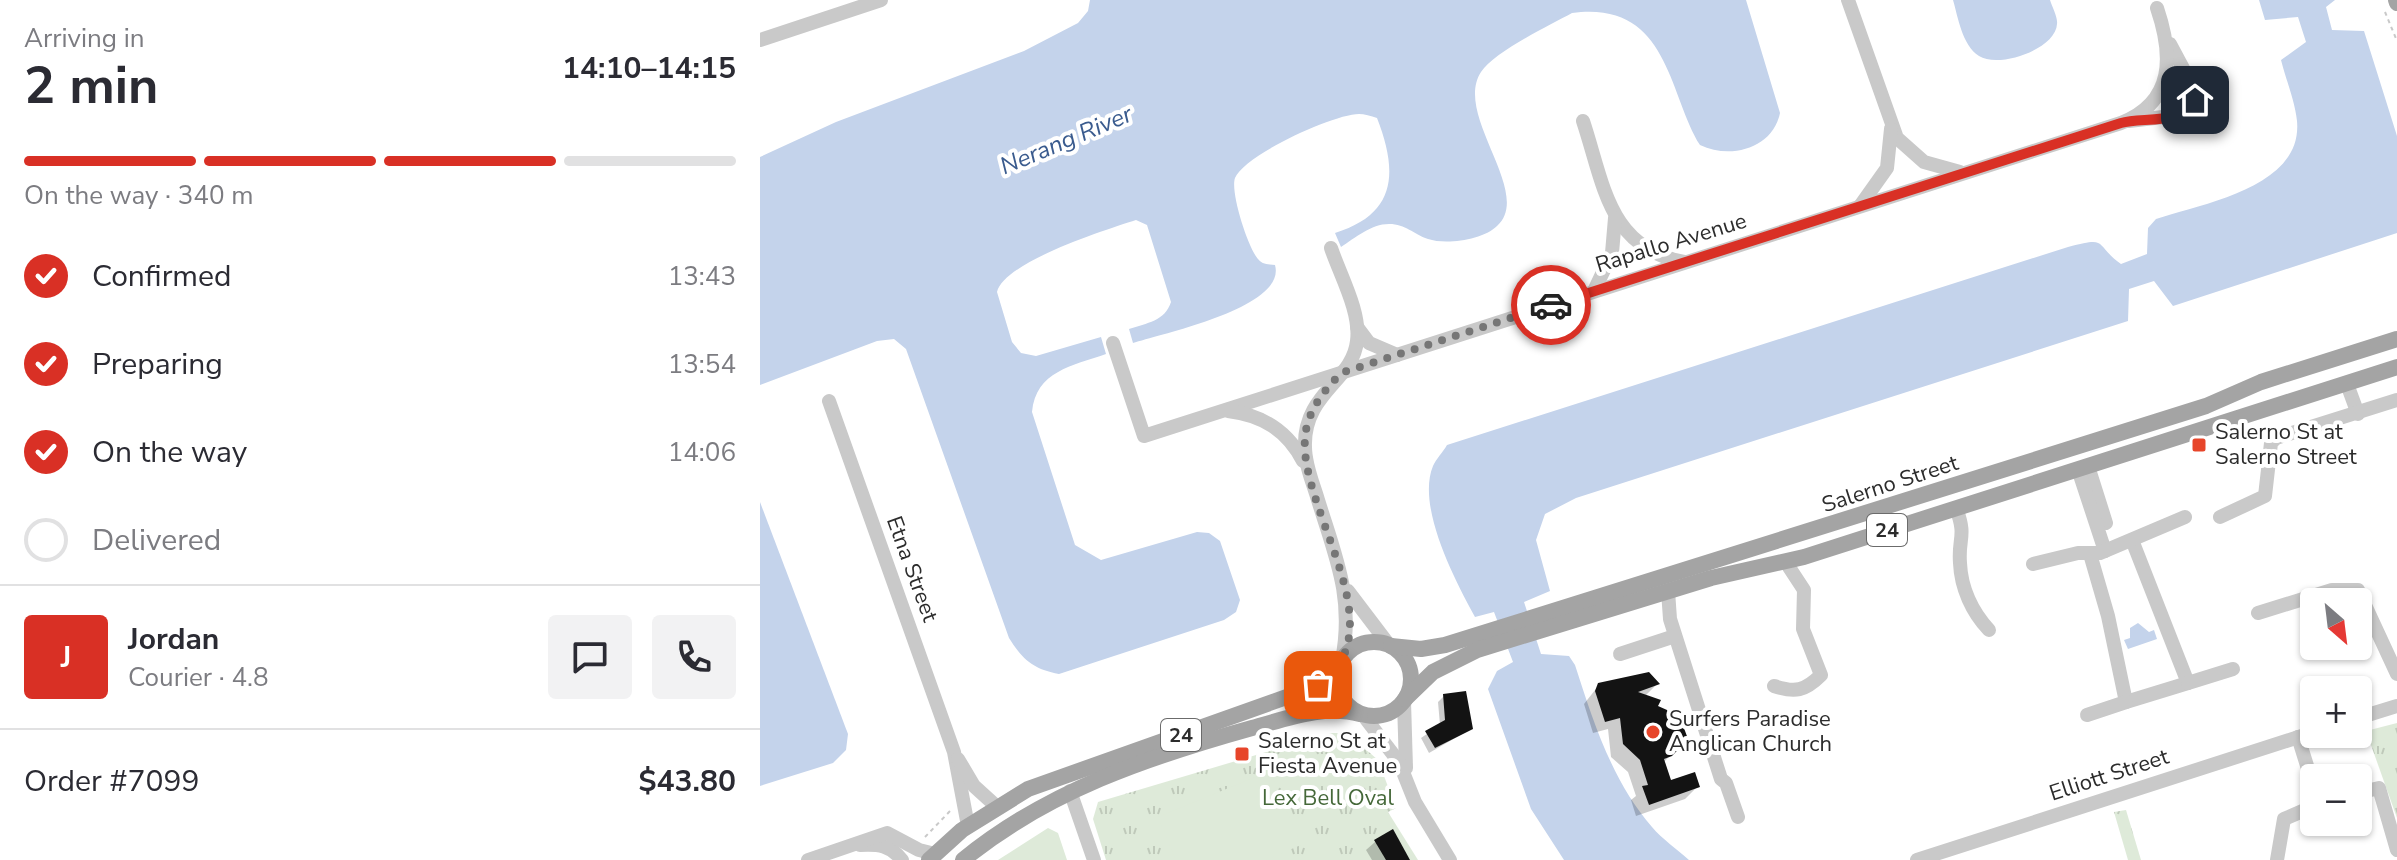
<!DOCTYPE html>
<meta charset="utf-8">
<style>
:root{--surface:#fff;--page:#f2f2f3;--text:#2b2b33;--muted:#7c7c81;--line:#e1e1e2;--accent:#d93025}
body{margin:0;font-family:"Nunito Sans",sans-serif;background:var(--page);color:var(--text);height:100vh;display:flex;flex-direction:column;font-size:30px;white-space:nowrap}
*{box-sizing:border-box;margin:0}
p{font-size:26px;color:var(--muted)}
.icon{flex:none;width:44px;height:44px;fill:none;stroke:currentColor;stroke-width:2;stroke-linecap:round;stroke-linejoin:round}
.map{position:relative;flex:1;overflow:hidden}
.panel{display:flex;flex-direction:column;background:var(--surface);width:760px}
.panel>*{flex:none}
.needle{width:52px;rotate:152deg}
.tools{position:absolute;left:1540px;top:588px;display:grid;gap:16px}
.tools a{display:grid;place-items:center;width:72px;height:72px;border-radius:8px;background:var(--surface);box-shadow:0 2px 6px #0004;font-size:40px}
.pin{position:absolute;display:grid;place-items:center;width:68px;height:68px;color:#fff;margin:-34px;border-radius:16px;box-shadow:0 4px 12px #0006}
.courier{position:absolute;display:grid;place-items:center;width:80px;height:80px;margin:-40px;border:6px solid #d93025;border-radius:50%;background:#fff;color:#222;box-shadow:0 2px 10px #0007}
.overview em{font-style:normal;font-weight:700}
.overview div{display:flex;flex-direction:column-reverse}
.overview{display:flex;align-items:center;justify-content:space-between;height:136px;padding:0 24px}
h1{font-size:52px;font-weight:700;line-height:60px}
.bar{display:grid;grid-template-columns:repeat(4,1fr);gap:12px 8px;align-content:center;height:96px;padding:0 24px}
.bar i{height:10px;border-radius:6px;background:var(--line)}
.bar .current{background:var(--accent)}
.bar p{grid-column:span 4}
.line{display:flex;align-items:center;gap:20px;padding:0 24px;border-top:2px solid var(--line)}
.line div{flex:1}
.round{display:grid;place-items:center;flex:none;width:84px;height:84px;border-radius:8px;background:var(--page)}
ol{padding:0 24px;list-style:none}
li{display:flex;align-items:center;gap:24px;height:88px}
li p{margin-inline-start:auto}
li .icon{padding:8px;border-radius:50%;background:var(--accent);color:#fff;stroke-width:4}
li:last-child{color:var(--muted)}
li i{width:44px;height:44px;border:4px solid var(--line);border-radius:50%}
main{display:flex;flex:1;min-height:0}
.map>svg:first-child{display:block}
.park{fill:url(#park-tufts)}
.garden{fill:#deead9}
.water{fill:#c4d3eb}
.shadow{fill:#0003}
.building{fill:#131313}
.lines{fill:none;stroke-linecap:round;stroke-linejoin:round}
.path{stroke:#c9c9c9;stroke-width:2;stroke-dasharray:4 4;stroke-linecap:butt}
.minor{stroke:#c9c9c9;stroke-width:14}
.major{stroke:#a4a4a4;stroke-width:16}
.done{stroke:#767676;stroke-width:8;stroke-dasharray:0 14.4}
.route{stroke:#d93025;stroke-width:10}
.poi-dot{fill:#e7452a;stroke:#fff;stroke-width:3}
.labels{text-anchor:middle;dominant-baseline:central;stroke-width:8;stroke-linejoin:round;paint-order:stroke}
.shield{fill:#fff;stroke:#6b6b6b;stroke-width:2}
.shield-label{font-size:20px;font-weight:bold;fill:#2c2c2c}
.street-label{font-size:22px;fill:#2c2c2c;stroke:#fff}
.poi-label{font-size:22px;fill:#2c2c2c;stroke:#fff;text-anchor:start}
.park-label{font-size:22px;fill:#456839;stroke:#fff}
.water-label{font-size:24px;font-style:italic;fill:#3a5b8e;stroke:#fff}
</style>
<main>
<section class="panel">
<div class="overview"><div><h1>2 min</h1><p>Arriving in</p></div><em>14:10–14:15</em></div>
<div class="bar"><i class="current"></i><i class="current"></i><i class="current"></i><i></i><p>On the way · 340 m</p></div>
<ol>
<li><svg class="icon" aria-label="check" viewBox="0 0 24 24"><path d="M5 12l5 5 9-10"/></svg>Confirmed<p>13:43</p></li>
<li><svg class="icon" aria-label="check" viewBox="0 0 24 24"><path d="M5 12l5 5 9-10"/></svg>Preparing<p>13:54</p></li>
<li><svg class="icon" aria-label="check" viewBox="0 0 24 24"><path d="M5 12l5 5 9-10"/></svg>On the way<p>14:06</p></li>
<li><i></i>Delivered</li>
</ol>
<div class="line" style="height:144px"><b class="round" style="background:var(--accent);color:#fff">J</b><div><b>Jordan</b><p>Courier · 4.8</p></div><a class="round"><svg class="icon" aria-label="chat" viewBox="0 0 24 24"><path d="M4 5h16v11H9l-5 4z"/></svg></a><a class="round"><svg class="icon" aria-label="phone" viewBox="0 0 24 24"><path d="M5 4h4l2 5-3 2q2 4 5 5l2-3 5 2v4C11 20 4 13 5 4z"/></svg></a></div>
<div class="line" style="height:104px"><div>Order #7099</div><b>$43.80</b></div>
</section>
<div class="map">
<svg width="1637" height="860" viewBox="0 0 1637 860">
<defs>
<pattern id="park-tufts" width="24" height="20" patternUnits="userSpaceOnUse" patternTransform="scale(2)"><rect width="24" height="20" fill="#deead9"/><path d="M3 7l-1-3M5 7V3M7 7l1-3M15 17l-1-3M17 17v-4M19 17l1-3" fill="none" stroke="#bfc9ba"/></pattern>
</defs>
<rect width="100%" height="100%" fill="#fff"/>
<g class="park">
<path d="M1637,723V818L1606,731Z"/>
<path d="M570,733H587L618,760L636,808L628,812L658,860H346L333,819L338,802Z"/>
<path d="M1366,810L1381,860H1368L1354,812Z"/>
</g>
<g class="garden">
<path d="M510,771L541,845L505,860H416L398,817Z"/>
<path d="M288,828L298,833L307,860H238Z"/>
</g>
<g class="water">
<path d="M330,0H986L1020,113C1013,148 971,160 940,145C908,94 909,0 812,13C790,25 734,52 721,72C693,115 774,193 737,226C723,240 686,245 668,239C653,234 646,224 629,224C611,224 595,238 581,247L575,233C637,214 638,172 617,118C611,116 604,114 599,114C574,114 484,155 475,178C470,192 488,248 498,259C503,265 508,264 515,265C527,307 404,333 373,343L369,329C387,323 405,321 411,302L387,225L376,220C345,230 244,262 237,292L252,342L261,353L276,356L341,337L346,354C312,366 276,371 272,412L315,545L341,560L437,532L449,533L460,541L480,600L476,612L464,620L299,674C273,669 263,660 249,638L146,349L134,339L117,341L0,385V157L76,122L264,51L318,23L328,11Z"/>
<path d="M1193,0H1290C1292,7 1298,17 1297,24C1296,49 1239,69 1219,56C1202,45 1198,17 1193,0Z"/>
<path d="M1499,0H1575L1566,7L1572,30L1604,31L1637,136V233L1413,306L1394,281L1369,289L1368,321L816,498L785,514L776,540L790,591L764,602L781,654L809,656L815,665C833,721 852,781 892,827C902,839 917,849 929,860H804L771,809L728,689L737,671L753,662L734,612L715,617C696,582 656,507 673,466C676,459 683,452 687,445L1308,247C1350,236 1333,244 1361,264L1387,254L1388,228L1396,219C1444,203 1543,187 1537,121C1535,101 1526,80 1521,60L1546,42L1538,17L1505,20Z"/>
<path d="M0,502L88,734L86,750L73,763L0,786Z"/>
<path d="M1378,623L1389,632L1394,630L1397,639L1368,649L1364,640L1370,638V628Z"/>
</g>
<g class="shadow">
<path d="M897,684L885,696L926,739L903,763L909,783L937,787L925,799L876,816L871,800L876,796L868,772L851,757L848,729L833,733L824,704L839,685Z"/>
<path d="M684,696L711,729L669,753L661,738L680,725L678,702Z"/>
<path d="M615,842L648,860H612L606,850Z"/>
</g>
<g class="building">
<path d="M889,672L900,684L878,692L901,700L898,706L907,710L914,723L921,720L928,739L912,756L904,759L911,780L935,772L940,787L889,805L882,786L888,785L880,760L863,744L860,718L845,722L835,691L838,683Z"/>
<path d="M706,691L713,729L675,748L665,731L685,720L683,694Z"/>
<path d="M633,829L650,860H626L614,840Z"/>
</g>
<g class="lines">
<g class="path">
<path d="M1625,12L1637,41"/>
<path d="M165,837L191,810"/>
</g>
<g class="minor">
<path d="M1088,0L1137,138L1164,162L1200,172"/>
<path d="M0,40L121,0"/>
<path d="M823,121C844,184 848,248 924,262"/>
<path d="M1369,121L1420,115L1432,106L1433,87L1410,44"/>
<path d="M1100,206L1127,168L1131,129"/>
<path d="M571,248C580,275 601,312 597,341C593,381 543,393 545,447C545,465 553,483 558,500C576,558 594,598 582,660"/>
<path d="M834,291L852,253L855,218"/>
<path d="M597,327L609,343L637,355"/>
<path d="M353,343L384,436L1361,123C1415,102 1413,55 1397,8"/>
<path d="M1587,384L1598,414"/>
<path d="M69,401L194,752L208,826"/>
<path d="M468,411C502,415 527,430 543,461"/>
<path d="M1328,466L1346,523"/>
<path d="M1318,469L1345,551"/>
<path d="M1196,508C1207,537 1198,537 1200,563C1201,588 1212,612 1229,630"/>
<path d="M1460,517L1505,496L1511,443L1516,438L1637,400"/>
<path d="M1330,554L1348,616L1366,702L1428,683L1372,540"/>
<path d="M1273,564L1318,553H1340L1425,517"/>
<path d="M588,591L629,645"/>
<path d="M908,591L910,619L961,779L966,783L978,817"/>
<path d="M1498,613L1572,590H1598L1637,674"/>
<path d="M860,654L915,636"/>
<path d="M1428,683L1473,669"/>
<path d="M1014,686C1035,693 1045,691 1061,675L1043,629L1044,590L1025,561"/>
<path d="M644,701L646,768"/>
<path d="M603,715L639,762L655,802L690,860"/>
<path d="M1327,715L1366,702"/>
<path d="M1598,718L1637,706"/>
<path d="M1538,737L1554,788"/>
<path d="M198,759L214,786L236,806"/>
<path d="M310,791L334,860"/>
<path d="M1598,793L1619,788L1637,850"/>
<path d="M100,845C119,844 130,845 142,860"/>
<path d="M48,860L127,833L159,850L175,854"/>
<path d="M1157,860L1554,732"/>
<path d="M1517,860L1524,819L1554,806"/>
</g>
<g class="major">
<path d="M1636,0L1637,3"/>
<circle cx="614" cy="679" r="37"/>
<path d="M631,646L661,649L685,645L1446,406L1501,382L1637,339"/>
<path d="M645,699L673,672L717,650L951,578L1044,557L1637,367"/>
<path d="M169,860L202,830L268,789L549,689L566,680L580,664"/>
<path d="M203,860C287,791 388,757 492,728C526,719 564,704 600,714"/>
</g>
</g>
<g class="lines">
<path class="done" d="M558,685C642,628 532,504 546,430C551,406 565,390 581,373L791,305"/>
<path class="route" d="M791,305L1361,123C1383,117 1424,125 1435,100"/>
</g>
<g class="poi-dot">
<rect x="1431" y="437" width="16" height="16" rx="4"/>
<circle cx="893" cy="732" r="8"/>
<rect x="474" y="746" width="16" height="16" rx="4"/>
</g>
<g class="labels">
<g class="shield">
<rect x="1107" y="514" width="40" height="32" rx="6"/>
<rect x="401" y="719" width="40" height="32" rx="6"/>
</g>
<g class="shield-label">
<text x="1127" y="530">24</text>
<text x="421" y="735">24</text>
</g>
<g class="street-label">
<text transform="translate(911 243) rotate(-17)">Rapallo Avenue</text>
<text transform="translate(1130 484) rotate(-18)">Salerno Street</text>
<text transform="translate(152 569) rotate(70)">Etna Street</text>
<text transform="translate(1349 775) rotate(-18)">Elliott Street</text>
</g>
<g class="poi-label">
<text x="1455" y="432">Salerno St at<tspan x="1455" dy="25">Salerno Street</tspan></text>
<text x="909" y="719">Surfers Paradise<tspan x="909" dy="25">Anglican Church</tspan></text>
<text x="498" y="741">Salerno St at<tspan x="498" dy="25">Fiesta Avenue</tspan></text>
</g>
<g class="park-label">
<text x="568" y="798">Lex Bell Oval</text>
</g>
<g class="water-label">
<text transform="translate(306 140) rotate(-23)">Nerang River</text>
</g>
</g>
</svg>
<div class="tools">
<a><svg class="needle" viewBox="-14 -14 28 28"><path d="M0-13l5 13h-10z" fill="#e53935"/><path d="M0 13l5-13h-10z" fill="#7c7c81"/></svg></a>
<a>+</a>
<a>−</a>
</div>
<div class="pin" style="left:558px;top:685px;background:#ea580c"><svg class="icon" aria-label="bag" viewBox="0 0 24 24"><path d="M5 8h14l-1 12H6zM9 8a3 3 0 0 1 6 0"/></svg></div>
<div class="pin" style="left:1435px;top:100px;background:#1f2937"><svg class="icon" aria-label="home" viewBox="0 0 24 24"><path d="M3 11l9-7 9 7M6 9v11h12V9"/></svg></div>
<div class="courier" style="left:791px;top:305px"><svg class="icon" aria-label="car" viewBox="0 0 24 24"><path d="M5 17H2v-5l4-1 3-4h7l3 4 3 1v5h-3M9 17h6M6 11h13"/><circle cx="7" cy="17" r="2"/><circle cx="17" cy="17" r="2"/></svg></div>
</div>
</main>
